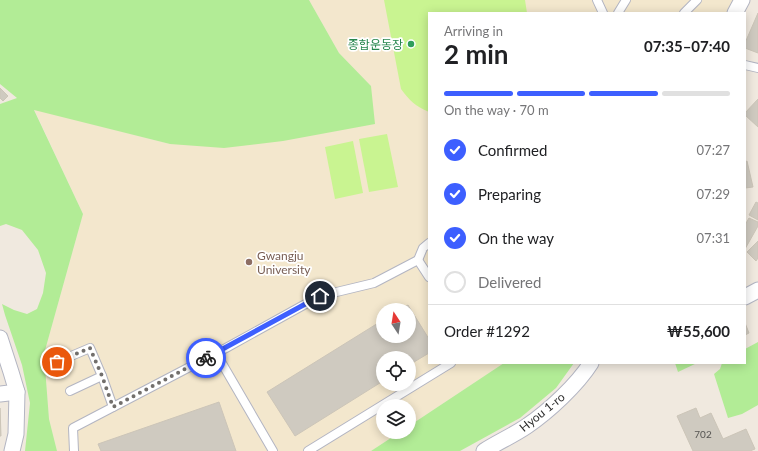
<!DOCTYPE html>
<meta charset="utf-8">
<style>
:root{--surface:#fff;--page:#f2f2f2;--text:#202124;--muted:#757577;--line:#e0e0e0;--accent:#3d5fff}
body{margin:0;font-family:Lato,"Noto Sans KR",sans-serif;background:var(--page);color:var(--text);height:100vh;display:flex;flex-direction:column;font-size:15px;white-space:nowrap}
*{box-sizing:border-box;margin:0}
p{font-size:13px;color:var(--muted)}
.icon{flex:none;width:22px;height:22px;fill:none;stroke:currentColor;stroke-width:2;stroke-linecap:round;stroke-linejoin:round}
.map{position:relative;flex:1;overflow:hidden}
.drawer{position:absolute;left:428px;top:12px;width:318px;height:352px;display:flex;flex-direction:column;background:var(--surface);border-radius:0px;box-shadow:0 2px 10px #0003}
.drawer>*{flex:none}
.needle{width:26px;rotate:348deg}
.buttons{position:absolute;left:376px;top:303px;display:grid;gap:8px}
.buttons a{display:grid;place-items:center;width:40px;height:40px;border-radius:50%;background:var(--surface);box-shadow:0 2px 10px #0003;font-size:20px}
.pin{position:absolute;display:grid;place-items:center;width:34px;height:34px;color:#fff;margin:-17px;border:2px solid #fff;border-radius:50%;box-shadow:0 1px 4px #0007}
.courier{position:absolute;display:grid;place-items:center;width:40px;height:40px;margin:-20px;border:3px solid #3d5fff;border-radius:50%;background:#fff;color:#222;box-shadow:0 1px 5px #0007}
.summary em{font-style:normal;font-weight:700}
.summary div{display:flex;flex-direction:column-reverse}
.summary{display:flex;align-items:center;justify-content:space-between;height:68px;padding:0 16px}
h1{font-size:26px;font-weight:700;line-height:30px}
.bar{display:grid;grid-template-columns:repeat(4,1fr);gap:6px 4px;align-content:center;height:48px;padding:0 16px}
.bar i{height:5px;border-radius:3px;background:var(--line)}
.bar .active{background:var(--accent)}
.bar p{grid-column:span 4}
.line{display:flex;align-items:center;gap:10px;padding:0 16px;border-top:1px solid var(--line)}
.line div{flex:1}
ol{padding:0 16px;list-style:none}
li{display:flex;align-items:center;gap:12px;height:44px}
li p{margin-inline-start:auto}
li .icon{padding:4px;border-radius:50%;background:var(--accent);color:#fff;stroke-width:4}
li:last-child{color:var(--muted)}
li i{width:22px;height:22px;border:2px solid var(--line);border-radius:50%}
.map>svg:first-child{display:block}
.education{fill:#f3e7cd;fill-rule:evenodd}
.green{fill:#b2ec96}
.pitch{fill:#c9f491}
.building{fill:#cfcac0;stroke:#ccc5b8}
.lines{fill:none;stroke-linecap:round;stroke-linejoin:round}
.service-casing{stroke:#b3b5c2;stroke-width:10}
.minor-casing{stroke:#b3b5c2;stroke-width:17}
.service{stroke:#fff;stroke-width:8}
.minor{stroke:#fff;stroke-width:15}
.done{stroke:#726f6c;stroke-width:4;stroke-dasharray:0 7.2}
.route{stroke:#3d5fff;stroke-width:5}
.leisure-dot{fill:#2e9e5b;stroke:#fff;stroke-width:1.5}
.education-dot{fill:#8d6e63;stroke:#fff;stroke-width:1.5}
.labels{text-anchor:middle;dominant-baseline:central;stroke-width:3.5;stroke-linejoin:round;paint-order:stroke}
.number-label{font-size:10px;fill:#565552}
.leisure-label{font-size:12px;fill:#27864d;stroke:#fff;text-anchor:end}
.education-label{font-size:12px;fill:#785e54;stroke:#fff;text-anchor:start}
.street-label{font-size:12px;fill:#2e2e2e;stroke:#fff}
</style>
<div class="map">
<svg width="758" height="451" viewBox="0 0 758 451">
<rect width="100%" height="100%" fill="#f0e9df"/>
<path class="education" d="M309,0H735L729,13H429V363H504L409,426V406H383V432H400L371,451H57L49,419L44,354L83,214L34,109L170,144L371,86L339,53ZM383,310H409V336H383ZM383,358H409V384H383Z"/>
<g class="green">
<path d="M0,0H309L339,53L371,86L375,124L283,141L224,148L170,144L34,110L83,214L44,354L49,419L57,451H25L30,403L22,365L5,315L2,304L14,310L27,314L37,309L43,293L46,273L38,250L22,230L6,224L0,226V104L17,98L0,84Z"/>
<path d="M758,342V405L742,414L728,418L714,374L720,369L722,363H745V349Z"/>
<path d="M504,363H574L556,388L520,418L460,451H371L400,432H409V426Z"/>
<path d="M675,363H697L678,372Z"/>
</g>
<g class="pitch">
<path d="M384,0H525L527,13H429V112C415,106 410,101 401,89Z"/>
<path d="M387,134L398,187L369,192L359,139Z"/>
<path d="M353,141L363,193L335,199L325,147Z"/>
</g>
<g class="building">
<path d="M758,13V53L745,48V43Z"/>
<path d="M0,88L8,96L3,101L0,98Z"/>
<path d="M758,99V127L745,115V113Z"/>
<path d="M747,161L753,187L745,188V162Z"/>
<path d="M756,202L758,203V220L749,215Z"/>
<path d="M749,218L758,222V226L745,249V225Z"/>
<path d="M758,241V258L756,261L747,252Z"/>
<path d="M408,305L429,339V353L409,365V358H383V381L295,436L267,392L383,320V336H409V310H400Z"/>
<path d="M745,323L749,333L745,335Z"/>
<path d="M219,402L236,451H101L98,444Z"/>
<path d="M0,408L1,436H0Z"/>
<path d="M696,408L700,418L711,413L723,439L746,429L755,449L750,451H693L677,416Z"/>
</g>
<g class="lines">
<defs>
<g id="service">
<path d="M597,0L603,13"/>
<path d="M618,13L626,0"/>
<path d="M684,13L697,0"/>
<path d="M745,65L758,68"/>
<path d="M418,260L429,277"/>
<path d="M216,353L273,451"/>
<path d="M57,362L90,348L102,376L113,407"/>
<path d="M70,391L102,376"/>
<path d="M74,451L73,428L226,348L320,296L374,283L418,260L423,248L429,243"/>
<path d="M308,451L451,363"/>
</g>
<g id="minor">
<path d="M735,13L742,0"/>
<path d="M745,297L758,290"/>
<path d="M0,338L11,372L17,392L16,434L12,451"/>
<path d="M0,394L17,392"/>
<path d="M484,451C498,442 514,435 527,426C549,411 577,385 591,363"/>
</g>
</defs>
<use href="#service" class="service-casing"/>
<use href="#minor" class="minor-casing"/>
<use href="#service" class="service"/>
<use href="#minor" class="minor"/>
</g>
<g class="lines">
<path class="done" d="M57,362L90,348L102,376L113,407L206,358"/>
<path class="route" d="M206,358L320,296"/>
</g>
<circle class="leisure-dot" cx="411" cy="44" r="4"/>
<circle class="education-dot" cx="249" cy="262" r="4"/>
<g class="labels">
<g class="number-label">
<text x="703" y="434">702</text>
</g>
<g class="leisure-label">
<text x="403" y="44">종합운동장</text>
</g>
<g class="education-label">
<text x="257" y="255">Gwangju<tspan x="257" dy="14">University</tspan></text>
</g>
<g class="street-label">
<text transform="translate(542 412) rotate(-39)">Hyou 1-ro</text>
</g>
</g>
</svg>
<div class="buttons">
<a><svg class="needle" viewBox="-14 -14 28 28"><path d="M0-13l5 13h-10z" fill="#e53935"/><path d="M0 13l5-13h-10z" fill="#757577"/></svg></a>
<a><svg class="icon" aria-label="locate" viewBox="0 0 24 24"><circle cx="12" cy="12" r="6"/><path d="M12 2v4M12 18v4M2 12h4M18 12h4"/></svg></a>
<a><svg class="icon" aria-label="layers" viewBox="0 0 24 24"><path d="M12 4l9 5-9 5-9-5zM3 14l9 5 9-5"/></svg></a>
</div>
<div class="pin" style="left:57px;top:362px;background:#ea580c"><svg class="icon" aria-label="bag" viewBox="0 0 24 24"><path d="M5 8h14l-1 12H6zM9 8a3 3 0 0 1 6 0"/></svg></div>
<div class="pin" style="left:320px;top:296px;background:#1f2937"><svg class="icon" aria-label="home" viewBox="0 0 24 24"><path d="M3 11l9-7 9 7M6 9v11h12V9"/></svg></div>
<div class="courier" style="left:206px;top:358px"><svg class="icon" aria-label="bike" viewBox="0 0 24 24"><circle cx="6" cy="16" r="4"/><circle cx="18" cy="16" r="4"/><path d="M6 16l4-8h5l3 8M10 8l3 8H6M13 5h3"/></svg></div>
<section class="drawer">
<div class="summary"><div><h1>2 min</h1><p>Arriving in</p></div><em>07:35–07:40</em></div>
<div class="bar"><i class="active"></i><i class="active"></i><i class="active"></i><i></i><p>On the way · 70 m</p></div>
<ol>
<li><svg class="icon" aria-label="check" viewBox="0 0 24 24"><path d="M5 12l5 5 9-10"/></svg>Confirmed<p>07:27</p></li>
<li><svg class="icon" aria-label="check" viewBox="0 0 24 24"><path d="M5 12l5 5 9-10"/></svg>Preparing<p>07:29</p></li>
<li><svg class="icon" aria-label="check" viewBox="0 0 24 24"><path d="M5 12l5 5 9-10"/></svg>On the way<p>07:31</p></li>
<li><i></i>Delivered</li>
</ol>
<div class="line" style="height:52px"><div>Order #1292</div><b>₩55,600</b></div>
</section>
</div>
